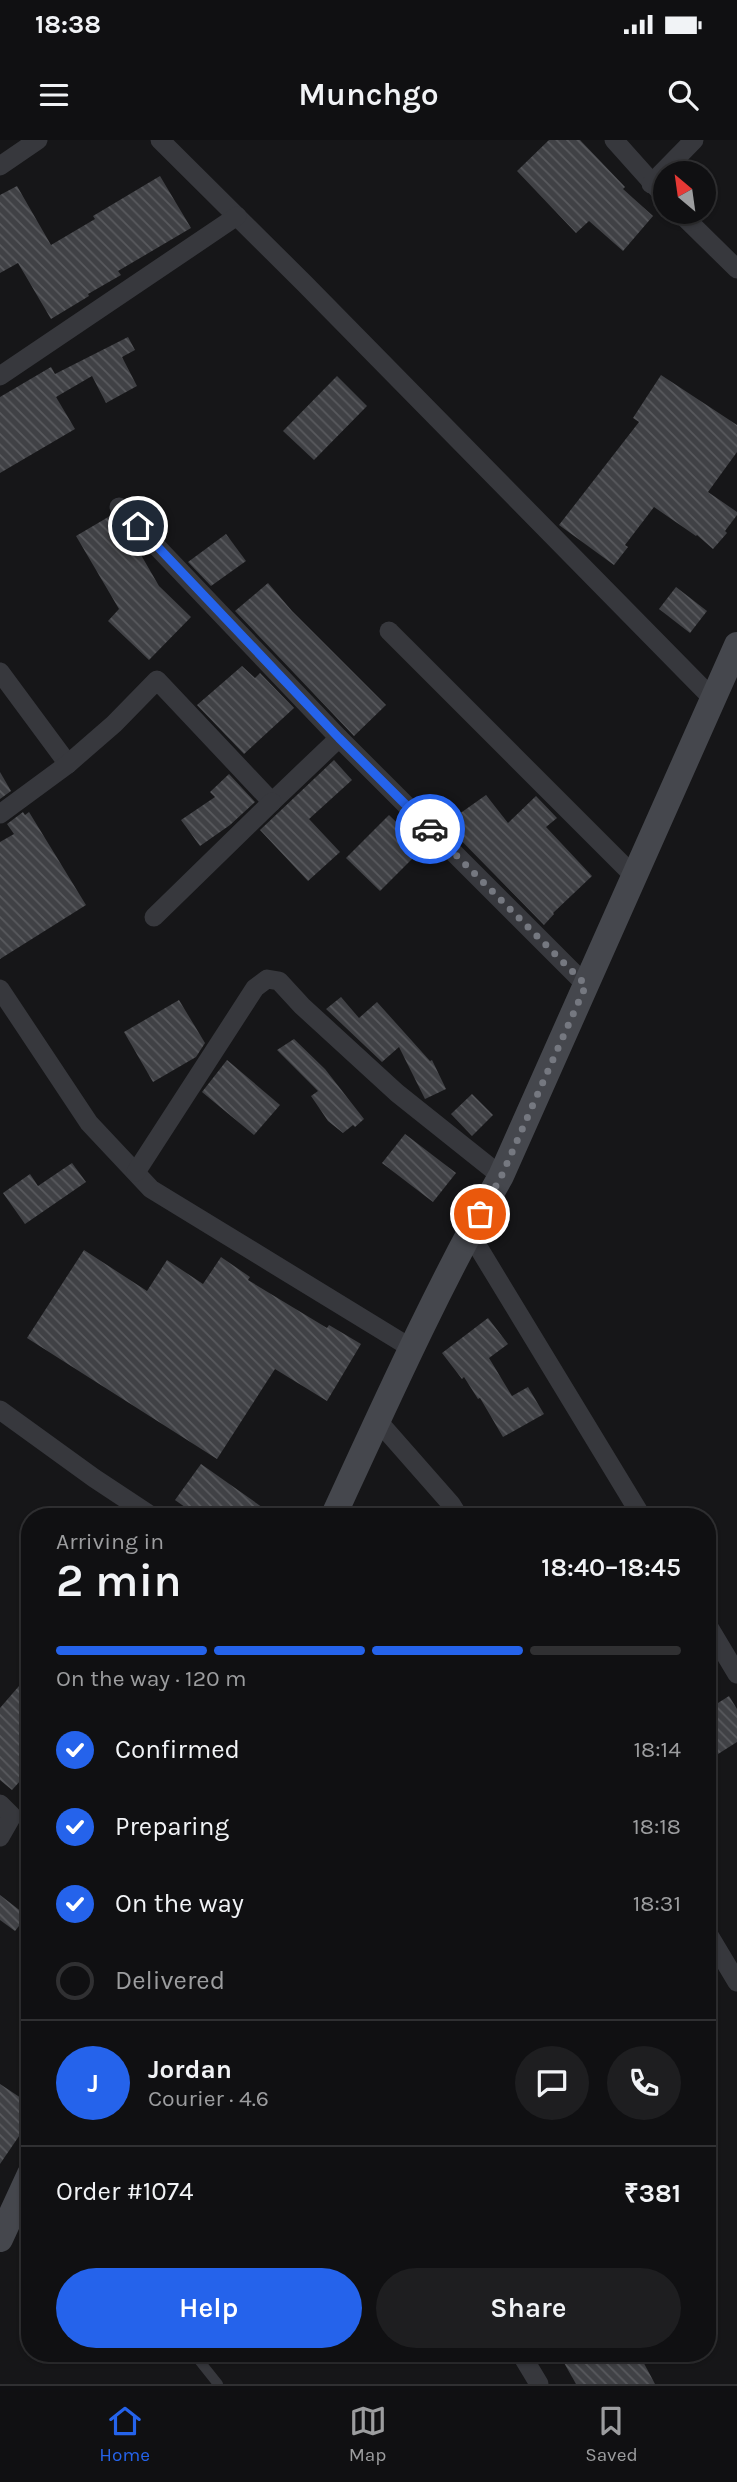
<!DOCTYPE html>
<meta charset="utf-8">
<style>
:root{--surface:#101012;--page:#1e1e20;--text:#f1f3f6;--muted:#9c9d9f;--line:#303032;--accent:#2563eb}
body{margin:0;font-family:Karla,sans-serif;background:var(--page);color:var(--text);height:100vh;display:flex;flex-direction:column;font-size:26px;white-space:nowrap}
*{box-sizing:border-box;margin:0}
p{font-size:23px;color:var(--muted)}
.icon{flex:none;width:38px;height:38px;fill:none;stroke:currentColor;stroke-width:2;stroke-linecap:round;stroke-linejoin:round}
.map{position:relative;flex:1;overflow:hidden}
.drawer{position:absolute;left:21px;top:1368px;width:695px;height:854px;display:flex;flex-direction:column;background:var(--surface);border-radius:28px;box-shadow:0 2px 5px #0004,0 0 0 2px var(--line)}
.drawer>*{flex:none}
.needle{width:46px;rotate:331deg}
.fabs{position:absolute;left:653px;top:21px;display:grid;gap:14px}
.fabs a{display:grid;place-items:center;width:63px;height:63px;border-radius:50%;background:var(--surface);box-shadow:0 2px 5px #0004,0 0 0 2px var(--line);font-size:35px}
.pin{position:absolute;display:grid;place-items:center;width:60px;height:60px;color:#fff;margin:-30px;border:4px solid #fff;border-radius:50%;box-shadow:0 2px 7px #0007}
.courier{position:absolute;display:grid;place-items:center;width:70px;height:70px;margin:-35px;border:5px solid #2563eb;border-radius:50%;background:#fff;color:#222;box-shadow:0 2px 9px #0007}
.headline em{font-style:normal;font-weight:600}
.headline div{display:flex;flex-direction:column-reverse}
.headline{display:flex;align-items:center;justify-content:space-between;height:119px;padding:0 35px}
h1{font-size:46px;font-weight:600;line-height:52px}
.bar{display:grid;grid-template-columns:repeat(4,1fr);gap:10px 7px;align-content:center;height:84px;padding:0 35px}
.bar i{height:9px;border-radius:5px;background:var(--line)}
.bar .on{background:var(--accent)}
.bar p{grid-column:span 4}
.line{display:flex;align-items:center;gap:18px;padding:0 35px;border-top:2px solid var(--line)}
.line div{flex:1}
.round{display:grid;place-items:center;flex:none;width:74px;height:74px;border-radius:37px;background:var(--page)}
ol{padding:0 35px;list-style:none}
li{display:flex;align-items:center;gap:21px;height:77px}
li p{margin-inline-start:auto}
li .icon{padding:7px;border-radius:50%;background:var(--accent);color:#fff;stroke-width:4}
li:last-child{color:var(--muted)}
li i{width:38px;height:38px;border:4px solid var(--line);border-radius:50%}
.cta{display:flex;gap:14px;margin-top:auto;padding:14px 35px}
.cta a{flex:1;height:80px;border-radius:42px;background:var(--accent);color:#fff;font-size:28px;font-weight:600;line-height:80px;text-align:center}
.cta a+a{background:var(--page);color:var(--text)}
.status{display:flex;justify-content:space-between;align-items:center;height:49px;padding:0 35px;background:var(--surface);direction:ltr}
.status svg{height:19px;fill:currentColor}
header{display:flex;justify-content:space-between;align-items:center;height:91px;padding:0 35px;background:var(--surface);font-size:32px;font-weight:600}
.tabs{display:flex;justify-content:space-around;align-items:center;height:98px;border-top:2px solid var(--line);background:var(--surface);font-size:19px;color:var(--muted)}
.tabs a{display:grid;justify-items:center;gap:4px}
.tabs .on{color:var(--accent)}
.map>svg:first-child{display:block}
.building{fill:url(#building-back-hatch)}
.lines{fill:none;stroke-linecap:round;stroke-linejoin:round}
.service{stroke:#37383d;stroke-width:10}
.minor{stroke:#37383d;stroke-width:19}
.secondary{stroke:#45474d;stroke-width:26}
.done{stroke:#757880;stroke-width:7;stroke-dasharray:0 12.6}
.route{stroke:#2563eb;stroke-width:9}
</style>
<div class="status"><b>18:38</b><svg viewBox="0 0 49 12"><path d="M0 12V9h3v3zM5 12V6h3v6zM10 12V3h3v9zM15 12V0h3v12zM26 1h20v11H26zM47 4h2v5h-2z"/></svg></div>
<header><svg class="icon" aria-label="menu" viewBox="0 0 24 24"><path d="M4 6h16M4 12h16M4 18h16"/></svg>Munchgo<svg class="icon" aria-label="search" viewBox="0 0 24 24"><circle cx="10" cy="10" r="6"/><path d="M15 15l6 6"/></svg></header>
<div class="map">
<svg width="737" height="2244" viewBox="0 0 737 2244">
<defs>
<pattern id="building-back-hatch" width="6" height="6" patternUnits="userSpaceOnUse" patternTransform="scale(1.75)"><rect width="6" height="6" fill="#404145"/><path d="M-1 5l2 2M0 0l6 6M5-1l2 2" fill="none" stroke="#595a5e"/></pattern>
</defs>
<rect width="100%" height="100%" fill="#161618"/>
<g class="building">
<path d="M549,0H580L625,47L623,49L653,76L623,111L589,81L576,93L517,31Z"/>
<path d="M160,36L191,88L118,131L121,135L88,154L89,156L51,179L18,123L0,133V55L17,46L51,105L95,79L93,76Z"/>
<path d="M128,197L135,210L122,217L137,246L106,263L92,236L56,257L75,289L0,333V257L51,227L55,234Z"/>
<path d="M661,235L737,285V312L708,352L737,372V375L725,391L727,393L713,409L697,395L696,396L654,367L625,405L628,407L614,425L559,385L639,282L633,278Z"/>
<path d="M337,236L367,266L314,320L283,291Z"/>
<path d="M110,376L130,396L159,446L191,477L149,520L108,481L119,469L76,396Z"/>
<path d="M226,394L246,421L211,446L188,422Z"/>
<path d="M268,443L292,471L386,565L354,596L235,471Z"/>
<path d="M676,447L707,471L690,493L659,469Z"/>
<path d="M242,526L255,538L260,533L294,568L244,614L197,565Z"/>
<path d="M334,620L352,640L309,679L340,712L308,741L260,690Z"/>
<path d="M0,632L11,651L0,659Z"/>
<path d="M229,634L255,662L230,685L200,706L181,680L215,657L210,652Z"/>
<path d="M486,655L508,683L536,656L557,678L546,687L592,736L553,773L554,774L544,785L445,684Z"/>
<path d="M23,672L25,675L29,672L86,765L0,819V702L14,694L7,684Z"/>
<path d="M389,675L423,708L380,751L346,718Z"/>
<path d="M341,857L359,878L377,862L430,921L432,920L446,949L425,959L399,907L382,922L326,869Z"/>
<path d="M179,860L205,903L196,917L153,942L124,892Z"/>
<path d="M294,899L325,929L364,979L355,987L353,985L343,993L328,981L311,956L318,951L277,910Z"/>
<path d="M227,920L280,965L254,995L202,952Z"/>
<path d="M472,954L493,975L472,996L451,974Z"/>
<path d="M405,994L456,1033L433,1062L382,1023Z"/>
<path d="M72,1023L86,1042L25,1084L3,1053L30,1034L38,1046Z"/>
<path d="M84,1110L147,1151L167,1120L203,1144L221,1117L250,1137L248,1140L327,1188L329,1185L361,1204L327,1261L275,1229L217,1319L27,1198Z"/>
<path d="M488,1178L508,1204L489,1218L512,1256L528,1247L544,1274L503,1297L480,1258L478,1259L464,1237L462,1239L442,1213Z"/>
<path d="M201,1324L276,1377H199L175,1360Z"/>
<path d="M19,1546L30,1555V1630L12,1650L0,1640V1568Z"/>
<path d="M729,1556L737,1569V1602L707,1621V1570Z"/>
<path d="M0,1755L27,1776L15,1791L0,1780Z"/>
<path d="M0,1944L30,1964V1980L0,2024Z"/>
<path d="M559,2214H639L655,2244H576Z"/>
</g>
<g class="lines">
<path class="service" d="M194,2214L218,2244"/>
<g class="minor">
<path d="M160,0L304,143L713,559"/>
<path d="M614,0L665,57"/>
<path d="M0,26L38,0"/>
<path d="M651,44L694,0"/>
<path d="M679,72L737,129"/>
<path d="M0,236L237,76"/>
<path d="M119,367L339,598"/>
<path d="M389,491L634,736"/>
<path d="M0,532L68,624"/>
<path d="M0,674L68,624L114,584L157,540L272,662L339,598L586,845"/>
<path d="M154,777L272,662"/>
<path d="M0,849L89,983L151,1049L411,1208"/>
<path d="M136,1032L255,848L267,839L279,841L302,866L397,953L501,1036"/>
<path d="M469,1092L642,1377"/>
<path d="M0,1270L94,1338L153,1377"/>
<path d="M378,1281L451,1364L459,1377"/>
<path d="M707,1484L737,1534"/>
<path d="M0,1664L12,1676L0,1697"/>
<path d="M707,1792L737,1842"/>
<path d="M521,2214L539,2244"/>
</g>
<g class="secondary">
<path d="M333,1377C386,1262 438,1146 501,1036L737,505"/>
<path d="M0,2099L30,2034"/>
</g>
</g>
<g class="lines">
<path class="done" d="M430,689L586,845L501,1037L480,1074"/>
<path class="route" d="M138,386L339,598L430,689"/>
</g>
</svg>
<div class="fabs">
<a><svg class="needle" viewBox="-14 -14 28 28"><path d="M0-13l5 13h-10z" fill="#e53935"/><path d="M0 13l5-13h-10z" fill="#9c9d9f"/></svg></a>
</div>
<div class="pin" style="left:480px;top:1074px;background:#ea580c"><svg class="icon" aria-label="bag" viewBox="0 0 24 24"><path d="M5 8h14l-1 12H6zM9 8a3 3 0 0 1 6 0"/></svg></div>
<div class="pin" style="left:138px;top:386px;background:#1f2937"><svg class="icon" aria-label="home" viewBox="0 0 24 24"><path d="M3 11l9-7 9 7M6 9v11h12V9"/></svg></div>
<div class="courier" style="left:430px;top:689px"><svg class="icon" aria-label="car" viewBox="0 0 24 24"><path d="M5 17H2v-5l4-1 3-4h7l3 4 3 1v5h-3M9 17h6M6 11h13"/><circle cx="7" cy="17" r="2"/><circle cx="17" cy="17" r="2"/></svg></div>
<section class="drawer">
<div class="headline"><div><h1>2 min</h1><p>Arriving in</p></div><em>18:40–18:45</em></div>
<div class="bar"><i class="on"></i><i class="on"></i><i class="on"></i><i></i><p>On the way · 120 m</p></div>
<ol>
<li><svg class="icon" aria-label="check" viewBox="0 0 24 24"><path d="M5 12l5 5 9-10"/></svg>Confirmed<p>18:14</p></li>
<li><svg class="icon" aria-label="check" viewBox="0 0 24 24"><path d="M5 12l5 5 9-10"/></svg>Preparing<p>18:18</p></li>
<li><svg class="icon" aria-label="check" viewBox="0 0 24 24"><path d="M5 12l5 5 9-10"/></svg>On the way<p>18:31</p></li>
<li><i></i>Delivered</li>
</ol>
<div class="line" style="height:126px"><b class="round" style="background:var(--accent);color:#fff">J</b><div><b>Jordan</b><p>Courier · 4.6</p></div><a class="round"><svg class="icon" aria-label="chat" viewBox="0 0 24 24"><path d="M4 5h16v11H9l-5 4z"/></svg></a><a class="round"><svg class="icon" aria-label="phone" viewBox="0 0 24 24"><path d="M5 4h4l2 5-3 2q2 4 5 5l2-3 5 2v4C11 20 4 13 5 4z"/></svg></a></div>
<div class="line" style="height:91px"><div>Order #1074</div><b>₹381</b></div>
<div class="cta"><a>Help</a><a>Share</a></div>
</section>
</div>
<nav class="tabs">
<a class="on"><svg class="icon" aria-label="home" viewBox="0 0 24 24"><path d="M3 11l9-7 9 7M6 9v11h12V9"/></svg>Home</a>
<a><svg class="icon" aria-label="map" viewBox="0 0 24 24"><path d="M3 6l6-2 6 2 6-2v14l-6 2-6-2-6 2zM9 4v14M15 6v14"/></svg>Map</a>
<a><svg class="icon" aria-label="saved" viewBox="0 0 24 24"><path d="M7 4h10v16l-5-4-5 4z"/></svg>Saved</a>
</nav>
